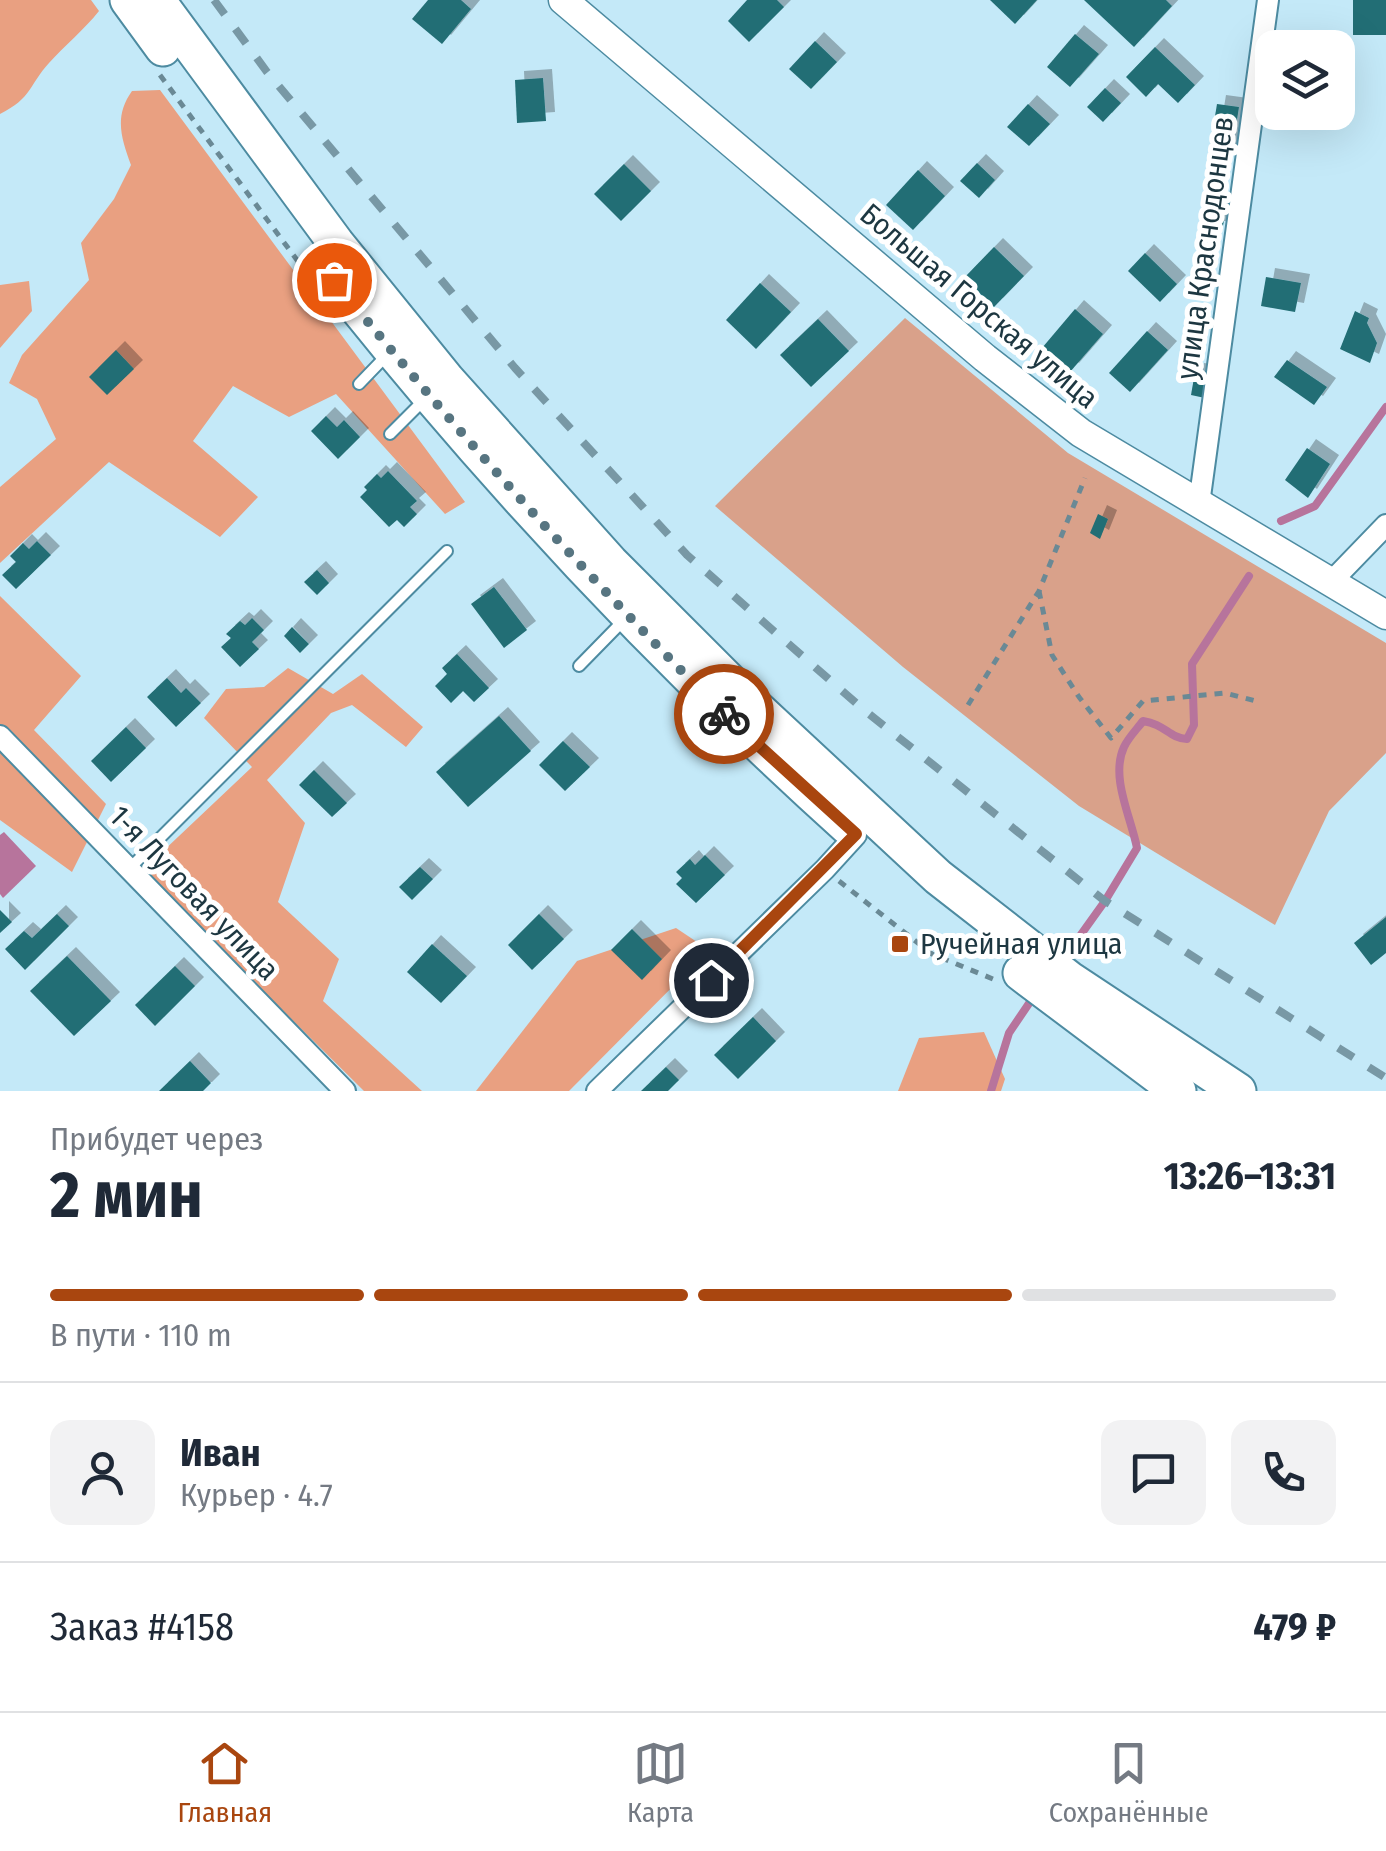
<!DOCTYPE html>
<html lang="ru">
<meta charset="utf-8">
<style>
:root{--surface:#fff;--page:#f2f2f3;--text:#1f2937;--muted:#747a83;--line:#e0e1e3;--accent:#a9460f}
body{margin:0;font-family:"Fira Sans Condensed",sans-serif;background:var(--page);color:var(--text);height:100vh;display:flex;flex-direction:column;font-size:38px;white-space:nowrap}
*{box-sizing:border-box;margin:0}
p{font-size:32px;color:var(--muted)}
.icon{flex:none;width:55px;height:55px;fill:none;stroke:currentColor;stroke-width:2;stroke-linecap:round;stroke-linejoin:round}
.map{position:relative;height:1091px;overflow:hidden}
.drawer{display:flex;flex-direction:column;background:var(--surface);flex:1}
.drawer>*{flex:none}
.tools{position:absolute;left:1255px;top:30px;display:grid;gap:20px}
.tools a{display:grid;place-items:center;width:100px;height:100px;border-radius:20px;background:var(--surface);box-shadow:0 10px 40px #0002;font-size:50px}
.pin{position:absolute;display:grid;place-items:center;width:85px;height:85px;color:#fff;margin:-42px;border:5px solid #fff;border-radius:50%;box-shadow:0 2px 10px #0007}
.courier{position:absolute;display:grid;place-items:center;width:100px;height:100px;margin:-50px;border:8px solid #a9460f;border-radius:50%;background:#fff;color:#222;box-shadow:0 2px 12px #0007}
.overview em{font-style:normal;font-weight:700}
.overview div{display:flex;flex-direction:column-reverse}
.overview{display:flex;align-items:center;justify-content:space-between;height:170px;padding:0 50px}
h1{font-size:65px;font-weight:700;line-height:75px}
.bar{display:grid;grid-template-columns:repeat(4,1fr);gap:15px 10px;align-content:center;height:120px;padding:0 50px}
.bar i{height:12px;border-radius:8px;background:var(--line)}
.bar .on{background:var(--accent)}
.bar p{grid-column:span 4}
.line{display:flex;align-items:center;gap:25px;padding:0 50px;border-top:2px solid var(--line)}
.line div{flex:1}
.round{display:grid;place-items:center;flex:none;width:105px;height:105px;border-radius:20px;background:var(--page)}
.dock{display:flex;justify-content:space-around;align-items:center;height:140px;border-top:2px solid var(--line);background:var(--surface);font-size:28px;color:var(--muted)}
.dock a{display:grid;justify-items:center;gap:5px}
.dock .on{color:var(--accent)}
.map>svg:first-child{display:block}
.green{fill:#d9a18a}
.forest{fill:#e9a081}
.water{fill:#b7749c}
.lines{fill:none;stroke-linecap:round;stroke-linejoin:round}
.stream{stroke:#b7749c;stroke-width:8}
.building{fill:#226e74;filter:url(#shadow)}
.lane-casing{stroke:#4d8ba1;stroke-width:14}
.street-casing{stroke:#4d8ba1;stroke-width:24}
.secondary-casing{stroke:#4d8ba1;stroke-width:31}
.highway-casing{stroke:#4d8ba1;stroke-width:39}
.path{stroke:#6a8995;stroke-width:5;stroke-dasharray:8 8;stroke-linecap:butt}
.lane{stroke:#fff;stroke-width:10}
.street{stroke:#fff;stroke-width:20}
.secondary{stroke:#fff;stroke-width:28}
.highway{stroke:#fff;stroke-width:35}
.rail{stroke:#7898a5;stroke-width:8;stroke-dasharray:18 18;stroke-linecap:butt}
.done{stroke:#577581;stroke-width:10;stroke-dasharray:0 18}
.route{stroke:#a9460f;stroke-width:12}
.poi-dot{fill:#a9460f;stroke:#fff;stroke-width:4}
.labels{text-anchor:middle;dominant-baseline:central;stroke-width:10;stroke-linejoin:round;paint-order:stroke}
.street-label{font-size:30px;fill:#1d3741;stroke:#fff}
.poi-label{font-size:30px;fill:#1d3741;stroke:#fff;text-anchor:start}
</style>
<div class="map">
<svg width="1386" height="1091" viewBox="0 0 1386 1091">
<defs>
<filter id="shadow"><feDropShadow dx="9" dy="-9" stdDeviation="0" flood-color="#0004"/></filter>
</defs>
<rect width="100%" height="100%" fill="#c4e9f8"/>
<path class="green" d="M905,318L1068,453L1386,643V753L1329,811L1275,925L1079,806L903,667L715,506Z"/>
<g class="forest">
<path d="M0,0H91L99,11C84,30 65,45 49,63C29,85 32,98 0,114Z"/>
<path d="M160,90L465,502L445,514L336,394L289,417L233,386L193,441L258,497L220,537L109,462L0,563V487L56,439L37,399L9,383L22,355L89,280L81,243L114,199L131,165C121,138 114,116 132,91Z"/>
<path d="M29,281L32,311L0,348V285Z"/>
<path d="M0,596L81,676L34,730L106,804L72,872L0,820Z"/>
<path d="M288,668L333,694L362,674L423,727L406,747L352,705L331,713L267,780L305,823L278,902L339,959L323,1001L422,1091H364L142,871L252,767L204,718L226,689L264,687Z"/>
<path d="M676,928L709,950L569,1091H476L577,961Z"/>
<path d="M984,1032L1005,1079L1001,1091H898L919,1038Z"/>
</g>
<path class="water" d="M4,832L36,866L3,898L0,894V835Z"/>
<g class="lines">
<g class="stream">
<path d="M1281,521L1315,506L1386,407"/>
<path d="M1062,961L1105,901L1137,848C1131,817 1110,777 1124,747C1128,738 1137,729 1143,721C1165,724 1169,738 1187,739L1194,725L1192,664L1249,576"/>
<path d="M991,1091L1009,1033L1034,996"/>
</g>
</g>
<g class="building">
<path d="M428,0H461L471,9L442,44L412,19Z"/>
<path d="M747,0H777L784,7L749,42L728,21Z"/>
<path d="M990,0H1037L1015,24Z"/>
<path d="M1084,0H1166L1172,6L1134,47Z"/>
<rect x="1353" y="0" width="33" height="35"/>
<path d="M1075,34L1099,54L1070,87L1047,67Z"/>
<path d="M815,41L837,62L811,89L789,69Z"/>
<path d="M1155,47L1195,85L1178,103L1158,84L1146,97L1126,77Z"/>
<path d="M543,78L546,121L517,123L515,80Z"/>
<path d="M1105,88L1121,103L1103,122L1087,107Z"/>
<path d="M1028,104L1050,124L1029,146L1007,127Z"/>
<path d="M1217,104L1239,107L1231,157L1209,153Z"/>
<path d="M977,163L995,180L979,198L960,181Z"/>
<path d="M624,164L651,191L621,221L594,194Z"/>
<path d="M918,170L945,196L913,230L886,205Z"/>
<path d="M1213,201L1227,204L1222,231L1209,229Z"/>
<path d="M994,247L1024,276L994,307L964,278Z"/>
<path d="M1145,253L1177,284L1160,302L1128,271Z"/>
<path d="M1266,277L1301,283L1295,312L1261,306Z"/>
<path d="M760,283L791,312L756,349L726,320Z"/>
<path d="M1075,309L1103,334L1070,372L1042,348Z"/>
<path d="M1355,311L1369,318L1367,323L1377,343L1370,363L1340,349Z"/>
<path d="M818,319L849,351L811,387L780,355Z"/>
<path d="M1147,331L1168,350L1130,392L1109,373Z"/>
<path d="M116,350L134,369L107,395L89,377Z"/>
<path d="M1287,360L1327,387L1314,405L1274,377Z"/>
<path d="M1195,372L1209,374L1205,398L1191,395Z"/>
<path d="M326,416L337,427L344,420L360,437L338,459L311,431Z"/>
<path d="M1307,448L1330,464L1308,498L1285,480Z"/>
<path d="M388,471L417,501L410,507L417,514L404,527L397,520L389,527L360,497L367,490L364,487L377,474L381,478Z"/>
<path d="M1098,514L1108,519L1100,539L1090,533Z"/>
<path d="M37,541L51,555L16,589L2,575L16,562L10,556L23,543L29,549Z"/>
<path d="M317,570L329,583L317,595L304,582Z"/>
<path d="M494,587L527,630L504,648L471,604Z"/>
<path d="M252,618L264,630L252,642L259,649L240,667L221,647L231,638L226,634L240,621L245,625Z"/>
<path d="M292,627L309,644L300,653L284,636Z"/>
<path d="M457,654L489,688L474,702L463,691L451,703L435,686L447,674L442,668Z"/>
<path d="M167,678L181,693L186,688L201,703L176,727L147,697Z"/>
<path d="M499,716L531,751L468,807L436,772Z"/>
<path d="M126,727L146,748L111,782L91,761Z"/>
<path d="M563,741L590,767L565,791L539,765Z"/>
<path d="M314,770L347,803L332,817L299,785Z"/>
<path d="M705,855L725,875L696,903L676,884L682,878L676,872L690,859L695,865Z"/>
<path d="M420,867L433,879L412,900L399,887Z"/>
<path d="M0,910L12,922L0,933Z"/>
<path d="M57,914L69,926L25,970L5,949L24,931L32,938Z"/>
<path d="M539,914L564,939L532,970L508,945Z"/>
<path d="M1386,917V953L1371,965L1354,943Z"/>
<path d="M632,929L662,959L642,980L611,950Z"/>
<path d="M432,944L467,976L441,1003L407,972Z"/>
<path d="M67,956L111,1001L74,1036L30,991Z"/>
<path d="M175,966L195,986L155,1026L135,1005Z"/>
<path d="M753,1017L776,1041L738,1079L714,1055Z"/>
<path d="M190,1061L211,1083L203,1091H159Z"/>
<path d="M666,1067L679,1080L668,1091H641Z"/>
</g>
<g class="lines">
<defs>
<g id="lane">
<path d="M359,384L386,356"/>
<path d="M390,434L425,399"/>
<path d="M579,666L623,621"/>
<path d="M130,868L447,551"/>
</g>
<g id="street">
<path d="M1199,504L1268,0"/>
<path d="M1330,583L1386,525"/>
<path d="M0,736L345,1091"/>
<path d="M597,1091L825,869L856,835"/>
</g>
<path id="secondary" d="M563,0L985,358L1081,433L1386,615"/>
<g id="highway">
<path d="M128,0L163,48"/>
<path d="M157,0L336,243L447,380L610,562L753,705L938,877L1069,979L1238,1091"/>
<path d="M346,294C500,486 665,662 848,827"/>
<path d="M1021,973L1178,1091"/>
</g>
</defs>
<use href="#lane" class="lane-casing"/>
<use href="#street" class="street-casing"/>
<use href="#secondary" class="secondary-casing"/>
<use href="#highway" class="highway-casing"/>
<g class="path">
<path d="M160,75L317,287"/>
<path d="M1039,591L1052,655L1079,697L1111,738L1143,701L1225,693L1260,702"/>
<path d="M968,705L1039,591L1085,478"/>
<path d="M839,881L932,954L993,979"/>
</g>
<use href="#lane" class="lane"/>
<use href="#street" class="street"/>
<use href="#secondary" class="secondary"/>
<use href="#highway" class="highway"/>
<path class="rail" d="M214,0L267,72L515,368L687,555L864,710L1105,901L1386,1078"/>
</g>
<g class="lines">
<path class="done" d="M334,280C456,432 586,575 724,714"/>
<path class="route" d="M711,980L856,834L724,714"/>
</g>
<rect class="poi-dot" x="890" y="934" width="20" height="20" rx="5"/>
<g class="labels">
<g class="street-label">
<text transform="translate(1205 248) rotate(-82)">улица Краснодонцев</text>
<text transform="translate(979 306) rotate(40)">Большая Горская улица</text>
<text transform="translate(194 893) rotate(46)">1-я Луговая улица</text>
</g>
<g class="poi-label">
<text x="920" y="944">Ручейная улица</text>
</g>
</g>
</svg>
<div class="tools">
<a><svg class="icon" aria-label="layers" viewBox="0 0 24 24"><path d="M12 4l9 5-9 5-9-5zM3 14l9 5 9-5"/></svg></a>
</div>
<div class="pin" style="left:334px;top:280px;background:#ea580c"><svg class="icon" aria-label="bag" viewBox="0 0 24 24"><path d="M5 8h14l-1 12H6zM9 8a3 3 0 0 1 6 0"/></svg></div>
<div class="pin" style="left:711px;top:980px;background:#1f2937"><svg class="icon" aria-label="home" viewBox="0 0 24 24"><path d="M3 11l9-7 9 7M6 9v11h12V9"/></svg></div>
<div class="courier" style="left:724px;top:714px"><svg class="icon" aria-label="bike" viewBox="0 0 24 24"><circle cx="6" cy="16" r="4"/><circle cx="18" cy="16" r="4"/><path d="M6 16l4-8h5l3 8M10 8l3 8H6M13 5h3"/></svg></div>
</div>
<section class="drawer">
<div class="overview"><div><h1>2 мин</h1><p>Прибудет через</p></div><em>13:26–13:31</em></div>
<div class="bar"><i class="on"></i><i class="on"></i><i class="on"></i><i></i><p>В пути · 110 m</p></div>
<div class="line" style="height:180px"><a class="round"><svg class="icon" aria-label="person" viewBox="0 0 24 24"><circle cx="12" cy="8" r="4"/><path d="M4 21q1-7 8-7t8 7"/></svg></a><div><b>Иван</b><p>Курьер · 4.7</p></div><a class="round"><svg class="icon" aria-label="chat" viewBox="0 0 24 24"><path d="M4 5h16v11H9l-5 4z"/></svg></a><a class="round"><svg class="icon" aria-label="phone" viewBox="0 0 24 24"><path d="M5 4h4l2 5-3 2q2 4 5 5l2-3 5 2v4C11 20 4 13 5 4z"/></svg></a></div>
<div class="line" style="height:130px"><div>Заказ #4158</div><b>479 ₽</b></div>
</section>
<nav class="dock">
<a class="on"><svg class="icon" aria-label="home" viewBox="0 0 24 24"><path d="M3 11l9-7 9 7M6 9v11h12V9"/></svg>Главная</a>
<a><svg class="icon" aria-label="map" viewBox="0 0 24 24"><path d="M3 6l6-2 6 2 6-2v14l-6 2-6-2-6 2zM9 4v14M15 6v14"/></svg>Карта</a>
<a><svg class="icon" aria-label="saved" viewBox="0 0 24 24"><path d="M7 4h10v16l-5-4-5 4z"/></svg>Сохранённые</a>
</nav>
